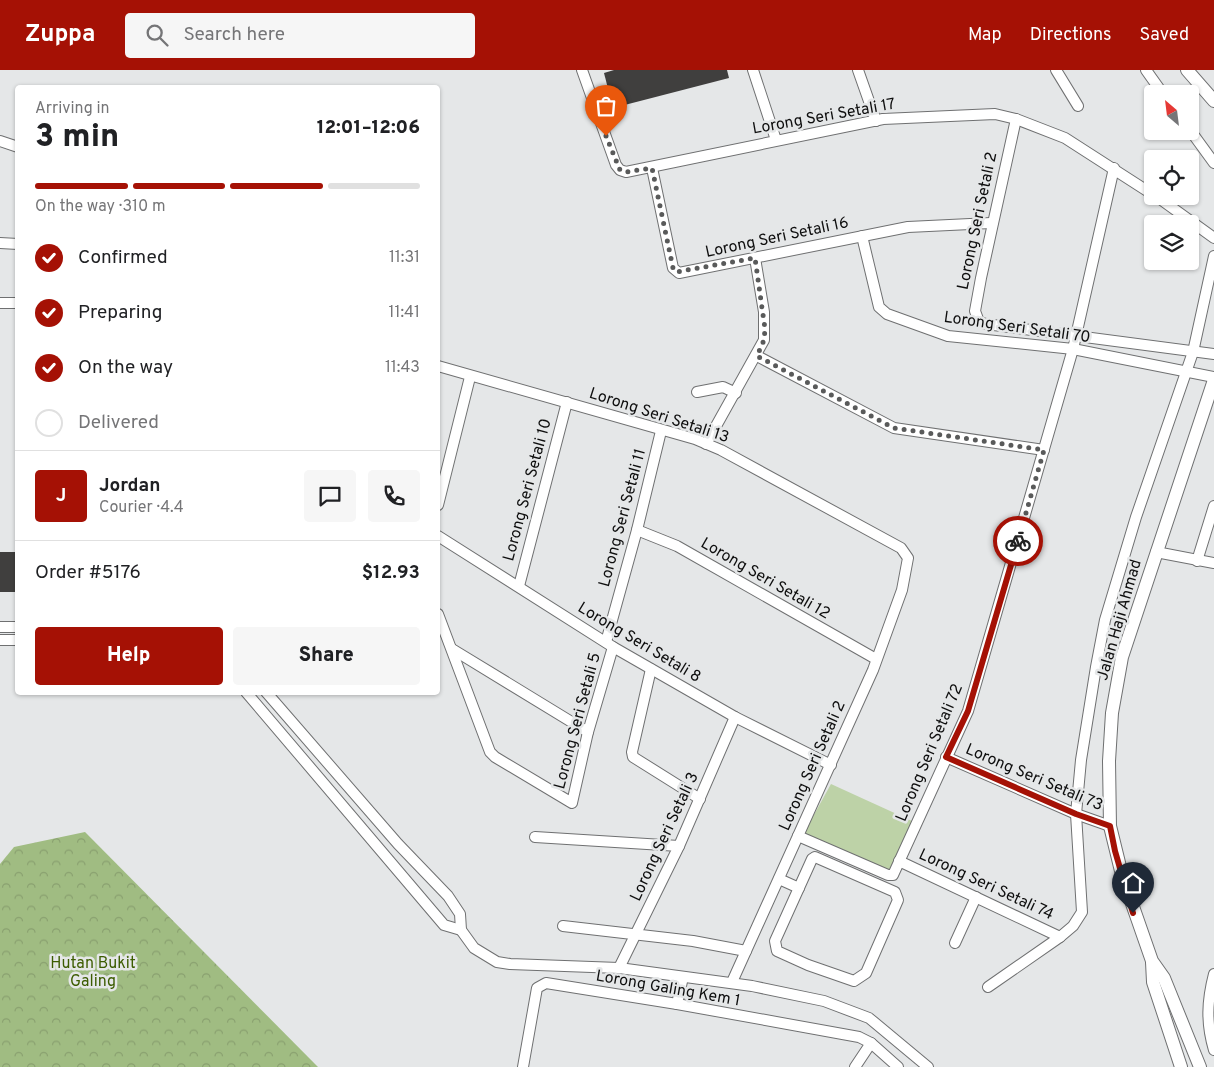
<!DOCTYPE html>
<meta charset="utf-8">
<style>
:root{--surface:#fff;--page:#f6f6f6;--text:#202124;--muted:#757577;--line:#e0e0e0;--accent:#a51105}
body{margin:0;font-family:Overpass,sans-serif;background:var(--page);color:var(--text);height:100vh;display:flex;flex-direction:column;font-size:19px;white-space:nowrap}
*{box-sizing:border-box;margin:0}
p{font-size:16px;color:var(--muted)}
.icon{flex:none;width:28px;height:28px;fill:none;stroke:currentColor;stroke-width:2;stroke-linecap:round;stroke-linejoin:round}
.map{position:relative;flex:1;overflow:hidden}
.panel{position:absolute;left:15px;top:15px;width:425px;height:610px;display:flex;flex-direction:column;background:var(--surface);border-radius:5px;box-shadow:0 1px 4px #0004}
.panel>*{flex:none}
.needle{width:32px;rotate:332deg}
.controls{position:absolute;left:1144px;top:15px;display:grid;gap:10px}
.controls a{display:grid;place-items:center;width:55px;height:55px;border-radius:5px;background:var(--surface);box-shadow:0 1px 4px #0004;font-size:25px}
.pin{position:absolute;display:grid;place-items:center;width:42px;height:42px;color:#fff;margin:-51px -21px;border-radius:50% 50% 50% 0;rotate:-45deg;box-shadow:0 0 5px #0007}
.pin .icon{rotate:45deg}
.courier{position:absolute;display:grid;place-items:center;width:50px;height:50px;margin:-25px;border:4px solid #a51105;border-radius:50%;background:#fff;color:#222;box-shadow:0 1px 6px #0007}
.summary em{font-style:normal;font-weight:800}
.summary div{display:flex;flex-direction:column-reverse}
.summary{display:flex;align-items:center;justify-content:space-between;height:85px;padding:0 20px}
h1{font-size:32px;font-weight:800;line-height:38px}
.bar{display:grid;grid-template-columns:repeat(4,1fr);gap:8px 5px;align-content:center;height:60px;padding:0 20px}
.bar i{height:6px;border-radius:4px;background:var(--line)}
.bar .active{background:var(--accent)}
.bar p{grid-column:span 4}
.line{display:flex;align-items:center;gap:12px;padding:0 20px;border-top:1px solid var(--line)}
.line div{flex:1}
.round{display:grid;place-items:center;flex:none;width:52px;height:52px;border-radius:5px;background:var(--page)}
ol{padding:0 20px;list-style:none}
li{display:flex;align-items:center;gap:15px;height:55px}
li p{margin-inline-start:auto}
li .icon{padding:5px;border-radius:50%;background:var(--accent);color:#fff;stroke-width:4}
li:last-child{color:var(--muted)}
li i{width:28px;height:28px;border:2px solid var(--line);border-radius:50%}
.cta{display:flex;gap:10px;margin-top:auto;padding:10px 20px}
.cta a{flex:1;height:58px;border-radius:5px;background:var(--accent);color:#fff;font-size:20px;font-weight:800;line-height:58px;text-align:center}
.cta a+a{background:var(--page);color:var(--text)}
header{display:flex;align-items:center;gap:30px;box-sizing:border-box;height:70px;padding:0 25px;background:var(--accent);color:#fff}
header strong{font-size:24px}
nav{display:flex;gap:28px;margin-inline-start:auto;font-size:18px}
.search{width:350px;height:45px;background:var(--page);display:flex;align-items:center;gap:12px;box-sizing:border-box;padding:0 18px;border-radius:5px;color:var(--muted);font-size:19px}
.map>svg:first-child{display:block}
.green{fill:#bdd2a7}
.forest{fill:url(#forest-crowns)}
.building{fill:#403f3e}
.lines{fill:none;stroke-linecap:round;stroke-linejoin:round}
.minor-casing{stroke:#6f7071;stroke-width:12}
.tertiary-casing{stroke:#6f7071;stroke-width:14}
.minor{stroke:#fff;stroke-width:10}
.tertiary{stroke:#fff;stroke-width:12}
.done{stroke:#595a5a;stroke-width:5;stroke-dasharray:0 9}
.route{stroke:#a51105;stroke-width:6}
.labels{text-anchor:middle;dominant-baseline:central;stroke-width:5;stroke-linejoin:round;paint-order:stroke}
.street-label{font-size:16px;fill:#0e0e0e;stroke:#e5e7e8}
.park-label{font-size:16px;fill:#3c5c01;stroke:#e5e7e8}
</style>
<header>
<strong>Zuppa</strong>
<div class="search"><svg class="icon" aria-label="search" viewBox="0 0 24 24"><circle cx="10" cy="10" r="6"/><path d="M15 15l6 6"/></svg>Search here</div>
<nav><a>Map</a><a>Directions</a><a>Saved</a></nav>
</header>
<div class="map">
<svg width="1214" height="997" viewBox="0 0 1214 997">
<defs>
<pattern id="forest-crowns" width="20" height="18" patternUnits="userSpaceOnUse" patternTransform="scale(1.25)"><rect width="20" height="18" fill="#a0bc82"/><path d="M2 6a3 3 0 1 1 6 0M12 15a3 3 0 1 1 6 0" fill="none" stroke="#89a06f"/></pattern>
</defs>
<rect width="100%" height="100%" fill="#e5e7e8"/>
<path class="green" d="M831,714L912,751L889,802L801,768Z"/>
<path class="forest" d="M85,762L318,997H0V794L14,777Z"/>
<g class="building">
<path d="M614,0H727L729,8L613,38L604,3Z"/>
<rect x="0" y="482" width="18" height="40"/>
</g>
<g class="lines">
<defs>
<g id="minor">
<path d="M582,0L616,95L620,100L626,102L883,49L995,44L1016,49L1065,68L1152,124"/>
<path d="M753,0L776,70"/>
<path d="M858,0L876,51"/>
<path d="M1056,0L1078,36"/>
<path d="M1146,0L1163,24"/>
<path d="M1016,49L981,208L975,241L979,252L986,254L1214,284"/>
<path d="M1190,60L1214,93"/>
<path d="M0,71L18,77"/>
<path d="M652,98L673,198L679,203L908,157L991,153"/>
<path d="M1156,126L1214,168"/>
<path d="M862,166L879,237L887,244L948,266L1073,279L1214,307"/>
<path d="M0,173L18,174"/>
<path d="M0,233H18"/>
<path d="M757,286L894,358L1044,380"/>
<path d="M438,296L695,369L721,380L901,478L908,488L902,520L873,600L732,912"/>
<path d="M697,322L723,317L736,323"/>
<path d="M706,374L764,270V242L755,188"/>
<path d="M438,435L470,307"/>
<path d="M637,460L677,476L876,589"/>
<path d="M438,466L613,577L735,647L831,695"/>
<path d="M1156,482L1214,493"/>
<path d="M1197,491L1214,436"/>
<path d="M519,516L567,332"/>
<path d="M438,544L490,682L495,687L572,733L588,662L613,577"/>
<path d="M0,557H18"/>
<path d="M0,570H18"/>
<path d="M606,572L637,460L661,361"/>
<path d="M452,579L588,662"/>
<path d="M651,599L632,682L633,687L700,729"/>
<path d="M246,622L444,855L461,860"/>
<path d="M266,622L398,774L448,826L460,844L461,860L474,878L497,892L510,894L619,898L752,916L824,931L869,948L928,997"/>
<path d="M946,687L1076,744L1110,756"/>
<path d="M798,766L888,805H893L968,641L1073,279L1114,98"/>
<path d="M535,767L679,776"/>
<path d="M815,787L895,822L898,830L866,903L854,911L808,895L777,881L775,871L812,789Z"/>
<path d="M899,791L1060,867"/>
<path d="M779,809L799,818"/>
<path d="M563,856L693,871L746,881"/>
<path d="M955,873L976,827"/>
<path d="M619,898L679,776L735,647"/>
<path d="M1214,904C1207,931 1206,953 1214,980"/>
<path d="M988,917L1060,867L1073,856L1082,842L1076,744L1081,690L1096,597L1105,550L1136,447L1193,282L1214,186"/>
<path d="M677,934L683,907"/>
<path d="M523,997L537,918L546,913L677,934L859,967L871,973L898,997"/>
<path d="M855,997L871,973"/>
</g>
<g id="tertiary">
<path d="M1187,0L1214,31"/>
<path d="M1152,892L1153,912L1181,997"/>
<path d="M1200,997L1164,908L1152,891L1122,805L1110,756L1109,691L1112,643L1122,587L1214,310"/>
</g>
</defs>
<use href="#minor" class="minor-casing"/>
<use href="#tertiary" class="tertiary-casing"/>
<use href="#minor" class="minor"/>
<use href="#tertiary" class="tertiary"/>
</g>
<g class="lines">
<path class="done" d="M606,66L620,100L626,102L652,98L673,198L676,202L755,188L765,259L764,270L757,286L894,358L1044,380L1018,471"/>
<path class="route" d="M1018,471L968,641L946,687L1076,744L1110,756L1115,781L1133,843"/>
</g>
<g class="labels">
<g class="street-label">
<text transform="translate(824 47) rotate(-10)">Lorong Seri Setali 17</text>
<text transform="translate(978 151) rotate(-78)">Lorong Seri Setali 2</text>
<text transform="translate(777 168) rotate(-12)">Lorong Seri Setali 16</text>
<text transform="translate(1017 258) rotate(8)">Lorong Seri Setali 70</text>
<text transform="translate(659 346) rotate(18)">Lorong Seri Setali 13</text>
<text transform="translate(528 420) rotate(-75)">Lorong Seri Setali 10</text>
<text transform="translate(623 448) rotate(-75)">Lorong Seri Setali 11</text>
<text transform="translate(765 509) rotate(30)">Lorong Seri Setali 12</text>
<text transform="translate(1120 550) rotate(-74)">Jalan Haji Ahmad</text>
<text transform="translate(639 573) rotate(31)">Lorong Seri Setali 8</text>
<text transform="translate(578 651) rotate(-75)">Lorong Seri Setali 5</text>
<text transform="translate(930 683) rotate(-67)">Lorong Seri Setali 72</text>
<text transform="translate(813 696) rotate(-66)">Lorong Seri Setali 2</text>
<text transform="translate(1034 708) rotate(23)">Lorong Seri Setali 73</text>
<text transform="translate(665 767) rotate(-65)">Lorong Seri Setali 3</text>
<text transform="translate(986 815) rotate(25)">Lorong Seri Setali 74</text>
<text transform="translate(668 919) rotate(10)">Lorong Galing Kem 1</text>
</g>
<g class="park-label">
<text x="93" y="894">Hutan Bukit<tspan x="93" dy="18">Galing</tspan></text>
</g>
</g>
</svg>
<div class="controls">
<a><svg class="needle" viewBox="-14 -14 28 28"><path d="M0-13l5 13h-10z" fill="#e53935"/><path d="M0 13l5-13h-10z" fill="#757577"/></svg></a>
<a><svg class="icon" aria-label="locate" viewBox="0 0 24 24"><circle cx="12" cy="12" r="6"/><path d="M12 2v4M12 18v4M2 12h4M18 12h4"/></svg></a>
<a><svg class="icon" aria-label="layers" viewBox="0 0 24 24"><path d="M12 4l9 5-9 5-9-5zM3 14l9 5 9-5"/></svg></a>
</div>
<div class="pin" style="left:606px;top:66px;background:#ea580c"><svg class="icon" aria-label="bag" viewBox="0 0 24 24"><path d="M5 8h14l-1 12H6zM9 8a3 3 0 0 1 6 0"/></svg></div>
<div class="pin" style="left:1133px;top:843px;background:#1f2937"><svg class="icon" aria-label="home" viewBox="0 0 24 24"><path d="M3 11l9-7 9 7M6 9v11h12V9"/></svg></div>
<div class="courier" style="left:1018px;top:471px"><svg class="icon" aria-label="bike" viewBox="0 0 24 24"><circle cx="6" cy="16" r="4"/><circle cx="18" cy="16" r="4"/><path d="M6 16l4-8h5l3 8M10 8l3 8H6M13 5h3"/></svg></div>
<section class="panel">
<div class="summary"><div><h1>3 min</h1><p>Arriving in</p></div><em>12:01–12:06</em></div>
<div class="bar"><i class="active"></i><i class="active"></i><i class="active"></i><i></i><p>On the way · 310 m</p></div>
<ol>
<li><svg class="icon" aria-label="check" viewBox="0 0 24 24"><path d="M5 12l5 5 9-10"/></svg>Confirmed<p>11:31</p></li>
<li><svg class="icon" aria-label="check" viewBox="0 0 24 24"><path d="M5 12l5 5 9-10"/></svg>Preparing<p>11:41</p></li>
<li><svg class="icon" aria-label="check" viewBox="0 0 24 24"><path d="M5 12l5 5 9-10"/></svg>On the way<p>11:43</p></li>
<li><i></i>Delivered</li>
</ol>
<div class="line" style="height:90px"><b class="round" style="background:var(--accent);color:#fff">J</b><div><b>Jordan</b><p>Courier · 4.4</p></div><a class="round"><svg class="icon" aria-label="chat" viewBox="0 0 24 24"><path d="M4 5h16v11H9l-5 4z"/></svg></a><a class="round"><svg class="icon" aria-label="phone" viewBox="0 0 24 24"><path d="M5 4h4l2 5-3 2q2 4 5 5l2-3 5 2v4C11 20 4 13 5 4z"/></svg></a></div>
<div class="line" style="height:65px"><div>Order #5176</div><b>$12.93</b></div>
<div class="cta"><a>Help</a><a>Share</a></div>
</section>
</div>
